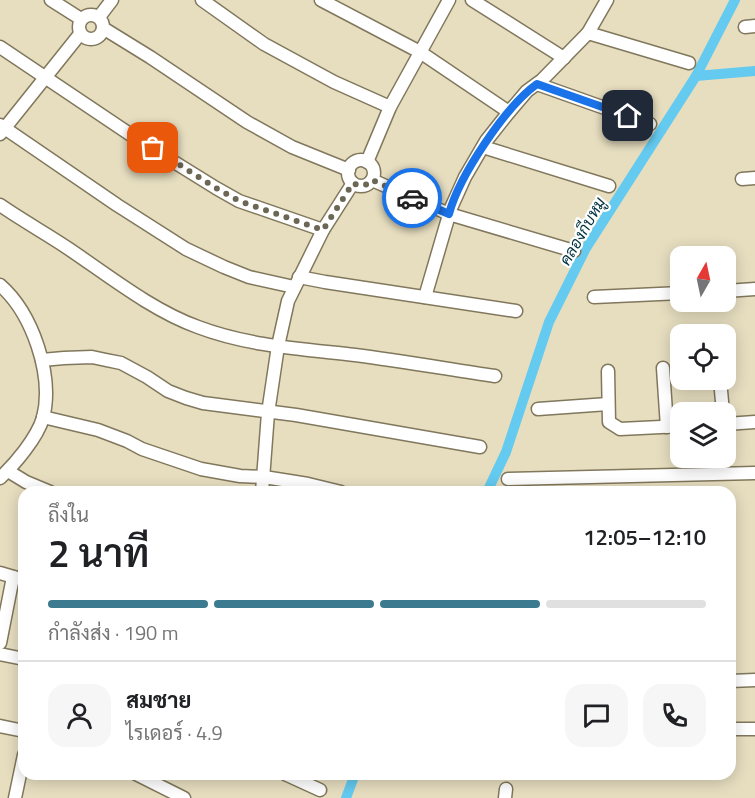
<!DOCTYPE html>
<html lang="th">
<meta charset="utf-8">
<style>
:root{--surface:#fff;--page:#f6f6f6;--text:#202124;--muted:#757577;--line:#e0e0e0;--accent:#3c7a90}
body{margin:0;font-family:"Titillium Web",Sarabun,sans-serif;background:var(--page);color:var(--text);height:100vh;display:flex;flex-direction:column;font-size:22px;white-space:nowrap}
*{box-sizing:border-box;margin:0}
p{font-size:20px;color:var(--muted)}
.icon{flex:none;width:33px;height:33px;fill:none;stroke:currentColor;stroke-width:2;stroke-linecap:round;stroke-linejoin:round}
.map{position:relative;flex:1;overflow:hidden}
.panel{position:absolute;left:18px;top:486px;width:718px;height:294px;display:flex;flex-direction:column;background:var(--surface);border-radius:18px;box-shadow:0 3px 15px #0003}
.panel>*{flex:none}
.needle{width:39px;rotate:9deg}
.fabs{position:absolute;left:670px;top:246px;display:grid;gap:12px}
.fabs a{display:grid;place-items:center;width:66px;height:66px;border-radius:12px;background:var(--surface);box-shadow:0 3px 15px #0003;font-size:30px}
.pin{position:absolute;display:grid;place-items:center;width:51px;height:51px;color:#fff;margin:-26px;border-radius:12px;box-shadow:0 3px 9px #0006}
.courier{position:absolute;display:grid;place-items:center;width:60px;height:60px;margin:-30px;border:4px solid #1a73e8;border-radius:50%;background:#fff;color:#222;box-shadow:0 2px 8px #0007}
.overview em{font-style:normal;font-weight:600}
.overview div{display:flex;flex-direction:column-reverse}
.overview{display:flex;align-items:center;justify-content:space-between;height:102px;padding:0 30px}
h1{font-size:39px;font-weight:600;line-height:45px}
.bar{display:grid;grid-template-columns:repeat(4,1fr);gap:9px 6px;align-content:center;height:72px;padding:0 30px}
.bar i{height:8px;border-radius:4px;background:var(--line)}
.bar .active{background:var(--accent)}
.bar p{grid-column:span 4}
.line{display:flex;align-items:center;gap:15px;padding:0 30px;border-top:2px solid var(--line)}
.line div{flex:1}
.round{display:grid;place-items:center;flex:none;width:63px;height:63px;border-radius:18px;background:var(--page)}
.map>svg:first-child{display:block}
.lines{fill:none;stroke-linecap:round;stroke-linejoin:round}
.canal{stroke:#64caef;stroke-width:10}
.street-casing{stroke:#80775c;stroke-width:15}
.street{stroke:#fff;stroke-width:12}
.done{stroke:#6c6755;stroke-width:6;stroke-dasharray:0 10.8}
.route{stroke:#1a73e8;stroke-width:8}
.labels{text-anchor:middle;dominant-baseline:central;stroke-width:4.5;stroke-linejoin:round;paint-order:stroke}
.water-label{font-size:16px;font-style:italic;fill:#013241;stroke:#fff}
</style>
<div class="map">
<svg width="755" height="798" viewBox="0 0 755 798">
<rect width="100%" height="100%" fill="#e7dec0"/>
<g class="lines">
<g class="canal">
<path d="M696,76L755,71"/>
<path d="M487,492L506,452L549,322L586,248L696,76L735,0"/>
<path d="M346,798L355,774"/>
</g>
<defs>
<g id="street">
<path d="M51,0L81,19"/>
<path d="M202,0L264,44L334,82L390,107"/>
<path d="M321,0L420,52L509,112"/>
<path d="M472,0L564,58"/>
<circle cx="91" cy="27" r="12"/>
<path d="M99,17L112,0"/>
<path d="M745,27L755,26"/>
<path d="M103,28L150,57L247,122L292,147L349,170"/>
<path d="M588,33L689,63"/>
<path d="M0,47L137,139L216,188L239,201L323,230"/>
<path d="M537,84L650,124"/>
<path d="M0,125L117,205L186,249L224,267L249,277L294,287"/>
<path d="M0,134L80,34"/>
<path d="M483,147L609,186"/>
<circle cx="361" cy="173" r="13"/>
<path d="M367,162L390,107L449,0"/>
<path d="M742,179L755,178"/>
<path d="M372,180L449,214L574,251"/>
<path d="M0,205C23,221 47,234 69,249C109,276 153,311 198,327C248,346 302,349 355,355C401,361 448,369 495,376"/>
<path d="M299,277L325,282L516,311"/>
<path d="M0,285C32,313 54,375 43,418C37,438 15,464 0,478"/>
<path d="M726,291L755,289"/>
<path d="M425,297L451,208L465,177L486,141L509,112L527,91L542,80L588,33L607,0"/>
<path d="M594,297L681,293"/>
<path d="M42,360L64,358L92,357L106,360L121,363L147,377L168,391L186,398L203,403L296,415L480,447"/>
<path d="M663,368L667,427"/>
<path d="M608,371L609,422L620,429L681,426"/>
<path d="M720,380L723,412"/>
<path d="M538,409L608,404"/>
<path d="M43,417L98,430L127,441L142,449L201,469L240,476L264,477L308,484L341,492"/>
<path d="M726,424L755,422"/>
<path d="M8,471L26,482L50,492"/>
<path d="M508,479L755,473"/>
<path d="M262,492L268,413L278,346L288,301L323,230L353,183"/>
<path d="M0,573L24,580"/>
<path d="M0,643L13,577"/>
<path d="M0,654L24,659"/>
<path d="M730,681L755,680"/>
<path d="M0,726L24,731"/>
<path d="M730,729H755"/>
<path d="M136,774L184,798"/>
<path d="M285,774L320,790"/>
<path d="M15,798L24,755"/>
<path d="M505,798L506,789"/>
</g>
</defs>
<use href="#street" class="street-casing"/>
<use href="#street" class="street"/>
</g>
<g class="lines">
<path class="done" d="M153,148L216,188L239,201L323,230L353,183C361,187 367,186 372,180L412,198"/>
<path class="route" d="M412,198L449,214C459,176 506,106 537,84L628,116"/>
</g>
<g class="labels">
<g class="water-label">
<text transform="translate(582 231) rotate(-60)">คลองกีบหมู</text>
</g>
</g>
</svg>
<div class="fabs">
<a><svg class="needle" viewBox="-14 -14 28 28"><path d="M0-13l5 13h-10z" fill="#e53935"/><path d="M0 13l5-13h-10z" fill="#757577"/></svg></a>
<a><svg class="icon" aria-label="locate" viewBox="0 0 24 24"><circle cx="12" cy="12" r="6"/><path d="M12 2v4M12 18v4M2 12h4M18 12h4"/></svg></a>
<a><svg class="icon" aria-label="layers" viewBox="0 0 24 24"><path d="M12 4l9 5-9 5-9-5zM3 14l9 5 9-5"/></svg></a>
</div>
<div class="pin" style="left:153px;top:148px;background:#ea580c"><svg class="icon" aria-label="bag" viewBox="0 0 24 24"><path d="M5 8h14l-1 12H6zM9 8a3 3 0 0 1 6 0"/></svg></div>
<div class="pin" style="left:628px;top:116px;background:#1f2937"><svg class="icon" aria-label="home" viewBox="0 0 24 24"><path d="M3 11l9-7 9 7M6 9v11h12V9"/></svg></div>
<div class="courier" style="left:412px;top:198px"><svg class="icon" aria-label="car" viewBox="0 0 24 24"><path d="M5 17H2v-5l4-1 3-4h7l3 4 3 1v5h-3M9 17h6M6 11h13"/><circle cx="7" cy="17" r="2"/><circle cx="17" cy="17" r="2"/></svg></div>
<section class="panel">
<div class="overview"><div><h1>2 นาที</h1><p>ถึงใน</p></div><em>12:05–12:10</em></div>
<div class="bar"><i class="active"></i><i class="active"></i><i class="active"></i><i></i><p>กำลังส่ง · 190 m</p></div>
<div class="line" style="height:108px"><a class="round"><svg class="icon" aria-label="person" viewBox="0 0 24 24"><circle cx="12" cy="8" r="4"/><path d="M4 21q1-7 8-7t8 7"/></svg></a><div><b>สมชาย</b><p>ไรเดอร์ · 4.9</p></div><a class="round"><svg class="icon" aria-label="chat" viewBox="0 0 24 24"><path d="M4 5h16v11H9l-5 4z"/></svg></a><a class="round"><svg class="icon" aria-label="phone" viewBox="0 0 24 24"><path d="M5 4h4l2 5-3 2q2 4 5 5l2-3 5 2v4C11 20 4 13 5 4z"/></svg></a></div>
</section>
</div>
